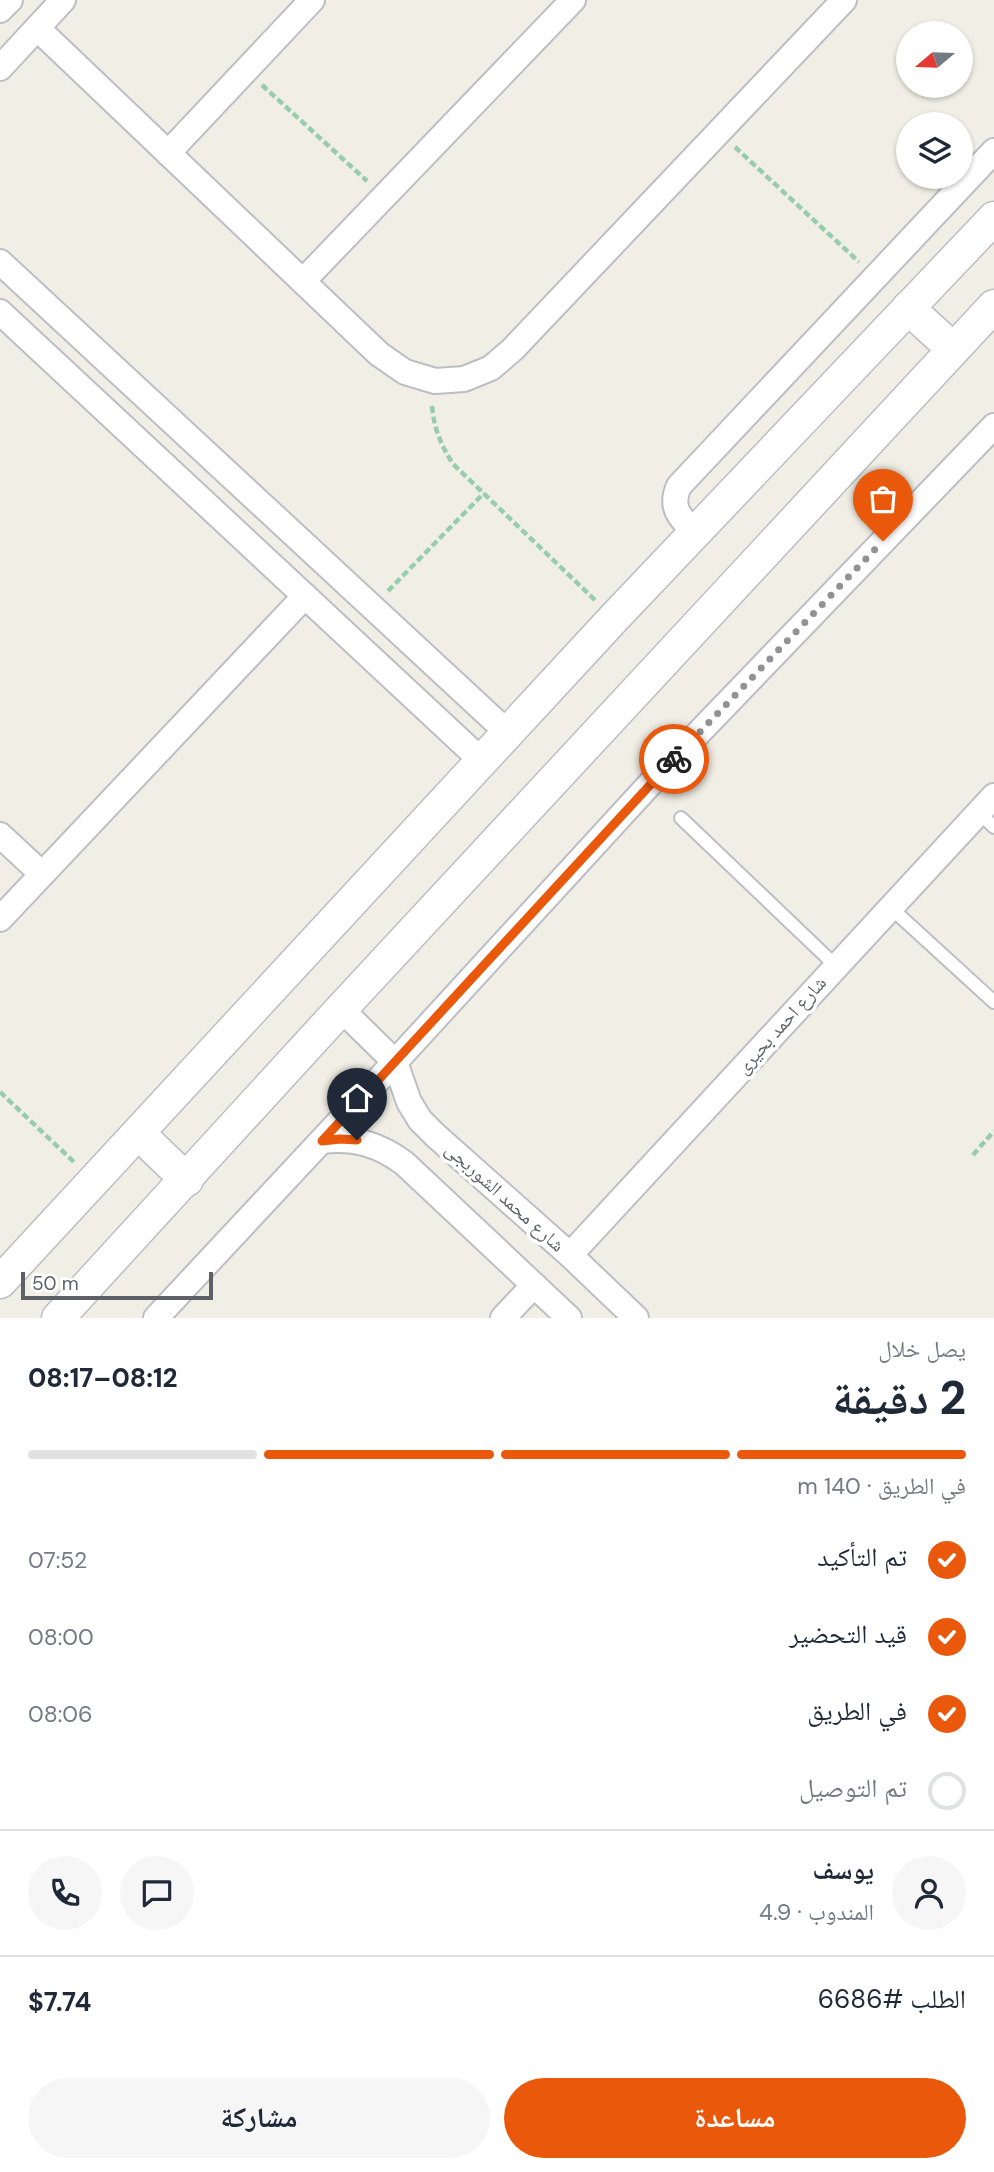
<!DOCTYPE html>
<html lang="ar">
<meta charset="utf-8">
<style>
:root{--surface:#fff;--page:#f6f6f7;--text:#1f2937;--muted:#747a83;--line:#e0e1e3;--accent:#ea580c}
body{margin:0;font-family:"DM Sans","Noto Naskh Arabic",sans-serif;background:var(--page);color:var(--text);direction:rtl;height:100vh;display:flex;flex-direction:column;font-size:26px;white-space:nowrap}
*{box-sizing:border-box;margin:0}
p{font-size:23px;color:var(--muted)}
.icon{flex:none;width:38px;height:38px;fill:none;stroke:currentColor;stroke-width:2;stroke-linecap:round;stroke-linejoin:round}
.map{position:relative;height:1318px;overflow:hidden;direction:ltr}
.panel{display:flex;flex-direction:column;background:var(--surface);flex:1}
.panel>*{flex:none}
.needle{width:46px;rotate:251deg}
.buttons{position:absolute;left:896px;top:21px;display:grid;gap:14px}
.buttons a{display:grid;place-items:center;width:77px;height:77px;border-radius:50%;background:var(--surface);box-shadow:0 2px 5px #0004;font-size:35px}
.scale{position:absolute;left:21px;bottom:18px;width:192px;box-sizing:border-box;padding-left:7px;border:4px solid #5d6067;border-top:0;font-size:19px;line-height:24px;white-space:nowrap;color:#5d6067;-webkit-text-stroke:5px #fff;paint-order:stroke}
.pin{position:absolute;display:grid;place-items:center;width:60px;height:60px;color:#fff;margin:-72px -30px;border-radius:50% 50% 50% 0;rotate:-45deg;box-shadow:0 0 7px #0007}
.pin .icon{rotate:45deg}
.courier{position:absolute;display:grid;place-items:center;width:70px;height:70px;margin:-35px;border:5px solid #ea580c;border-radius:50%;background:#fff;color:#222;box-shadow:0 2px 9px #0007}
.summary em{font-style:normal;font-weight:800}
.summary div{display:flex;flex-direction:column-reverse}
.summary{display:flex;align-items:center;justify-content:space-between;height:119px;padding:0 28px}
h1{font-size:46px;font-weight:800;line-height:52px}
.bar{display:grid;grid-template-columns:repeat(4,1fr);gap:10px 7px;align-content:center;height:84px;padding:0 28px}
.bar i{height:9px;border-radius:5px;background:var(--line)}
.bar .active{background:var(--accent)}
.bar p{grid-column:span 4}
.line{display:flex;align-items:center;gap:18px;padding:0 28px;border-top:2px solid var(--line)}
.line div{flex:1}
.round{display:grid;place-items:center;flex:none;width:74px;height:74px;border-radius:37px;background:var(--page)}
ol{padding:0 28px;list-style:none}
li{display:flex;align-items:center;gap:21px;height:77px}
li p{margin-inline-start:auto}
li .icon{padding:7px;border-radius:50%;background:var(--accent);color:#fff;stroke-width:4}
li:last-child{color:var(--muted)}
li i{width:38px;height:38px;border:4px solid var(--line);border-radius:50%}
.cta{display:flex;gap:14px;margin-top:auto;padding:14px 28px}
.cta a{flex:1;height:80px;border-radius:42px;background:var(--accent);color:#fff;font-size:28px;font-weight:800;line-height:80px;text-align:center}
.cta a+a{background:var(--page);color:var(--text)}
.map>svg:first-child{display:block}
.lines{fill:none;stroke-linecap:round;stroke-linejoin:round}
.service-casing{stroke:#bdbec5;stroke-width:16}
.minor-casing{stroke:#bdbec5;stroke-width:28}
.tertiary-casing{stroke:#bdbec5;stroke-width:35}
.path{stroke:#97ccad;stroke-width:4.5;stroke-dasharray:7 3.5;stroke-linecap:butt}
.service{stroke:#fff;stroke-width:12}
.minor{stroke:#fff;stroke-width:24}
.tertiary{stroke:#fff;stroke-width:32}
.done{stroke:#919293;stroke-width:7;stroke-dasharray:0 12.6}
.route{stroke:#ea580c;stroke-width:9}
.labels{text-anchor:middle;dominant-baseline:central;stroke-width:7;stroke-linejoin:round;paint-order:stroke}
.street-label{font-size:19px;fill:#5d6067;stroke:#fff}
</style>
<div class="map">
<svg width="994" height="1318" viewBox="0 0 994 1318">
<rect width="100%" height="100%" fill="#f1efe5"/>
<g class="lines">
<defs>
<g id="service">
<path d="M979,812L994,827"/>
<path d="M681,818L836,966"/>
<path d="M890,907L994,1002"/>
</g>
<g id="minor">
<path d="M0,10L10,0"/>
<path d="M37,28L379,354L405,372L435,381L464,379L491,368L513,349L844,0"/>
<path d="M0,68L63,0"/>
<path d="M168,153L312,0"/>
<path d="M0,262L508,733"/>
<path d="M303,281L573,0"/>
<path d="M0,312L482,761"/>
<path d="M695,533C680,518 669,507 679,486L994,151"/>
<path d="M0,835L42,874"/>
<path d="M0,919L305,596"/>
<path d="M341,1009L395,1062L409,1102L420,1120L435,1135L570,1255L636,1318"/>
<path d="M322,1141C354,1137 378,1144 404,1163L569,1318"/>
<path d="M570,1255L994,796"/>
<path d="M156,1318L395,1062L660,773L994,426"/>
<path d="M503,1318L534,1285"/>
</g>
<g id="tertiary">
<path d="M908,308L953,349"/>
<path d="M138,1133L187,1180"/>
<path d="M0,1282L614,618L994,218"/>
<path d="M58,1318L341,1009L994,306"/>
</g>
</defs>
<use href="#service" class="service-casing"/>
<use href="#minor" class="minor-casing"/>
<use href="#tertiary" class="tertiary-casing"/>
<g class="path">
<path d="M262,85L367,181"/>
<path d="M735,147L859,262"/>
<path d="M432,406C434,429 441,445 453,464L596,601"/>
<path d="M388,591L484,493"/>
<path d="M0,1092L75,1163"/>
<path d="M973,1155L994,1131"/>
</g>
<use href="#service" class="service"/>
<use href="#minor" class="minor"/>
<use href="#tertiary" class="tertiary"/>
</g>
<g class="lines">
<path class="done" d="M674,759L883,541"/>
<path class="route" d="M357,1140L340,1139L322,1141L674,759"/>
</g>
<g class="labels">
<g class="street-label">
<text transform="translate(781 1025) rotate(-48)">شارع احمد بحيرى</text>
<text transform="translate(505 1197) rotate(42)">شارع محمد الشوربجى</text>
</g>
</g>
</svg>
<div class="buttons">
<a><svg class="needle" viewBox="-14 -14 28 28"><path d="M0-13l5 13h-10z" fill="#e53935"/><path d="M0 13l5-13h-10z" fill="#747a83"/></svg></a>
<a><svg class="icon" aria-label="layers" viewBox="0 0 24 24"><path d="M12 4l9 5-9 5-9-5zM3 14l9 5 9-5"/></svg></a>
</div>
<div class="scale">50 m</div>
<div class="pin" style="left:883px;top:541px;background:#ea580c"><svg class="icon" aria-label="bag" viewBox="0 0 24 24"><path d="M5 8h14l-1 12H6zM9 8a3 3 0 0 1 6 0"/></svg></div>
<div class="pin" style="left:357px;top:1140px;background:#1f2937"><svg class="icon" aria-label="home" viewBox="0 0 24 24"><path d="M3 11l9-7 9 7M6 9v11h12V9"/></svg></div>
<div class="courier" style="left:674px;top:759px"><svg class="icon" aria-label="bike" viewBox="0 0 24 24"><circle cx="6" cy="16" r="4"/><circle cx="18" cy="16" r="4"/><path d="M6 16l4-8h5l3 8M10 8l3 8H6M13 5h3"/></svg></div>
</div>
<section class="panel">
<div class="summary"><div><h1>2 دقيقة</h1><p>يصل خلال</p></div><em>08:12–08:17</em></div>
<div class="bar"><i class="active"></i><i class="active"></i><i class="active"></i><i></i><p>في الطريق · 140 m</p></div>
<ol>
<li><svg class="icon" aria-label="check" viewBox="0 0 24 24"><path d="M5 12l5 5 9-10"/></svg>تم التأكيد<p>07:52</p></li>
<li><svg class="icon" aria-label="check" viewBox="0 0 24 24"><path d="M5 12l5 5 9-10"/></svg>قيد التحضير<p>08:00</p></li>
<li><svg class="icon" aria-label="check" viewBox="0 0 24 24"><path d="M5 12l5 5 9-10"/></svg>في الطريق<p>08:06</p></li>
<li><i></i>تم التوصيل</li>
</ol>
<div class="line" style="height:126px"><a class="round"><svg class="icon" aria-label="person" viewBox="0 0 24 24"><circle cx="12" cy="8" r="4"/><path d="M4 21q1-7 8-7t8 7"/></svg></a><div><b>يوسف</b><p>المندوب · 4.9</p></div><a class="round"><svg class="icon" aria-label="chat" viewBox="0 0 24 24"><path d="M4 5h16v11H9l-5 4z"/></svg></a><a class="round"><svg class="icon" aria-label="phone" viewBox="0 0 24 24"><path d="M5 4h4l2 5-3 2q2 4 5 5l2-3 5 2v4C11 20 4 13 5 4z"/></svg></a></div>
<div class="line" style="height:91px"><div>الطلب #6686</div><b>$7.74</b></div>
<div class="cta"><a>مساعدة</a><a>مشاركة</a></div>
</section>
